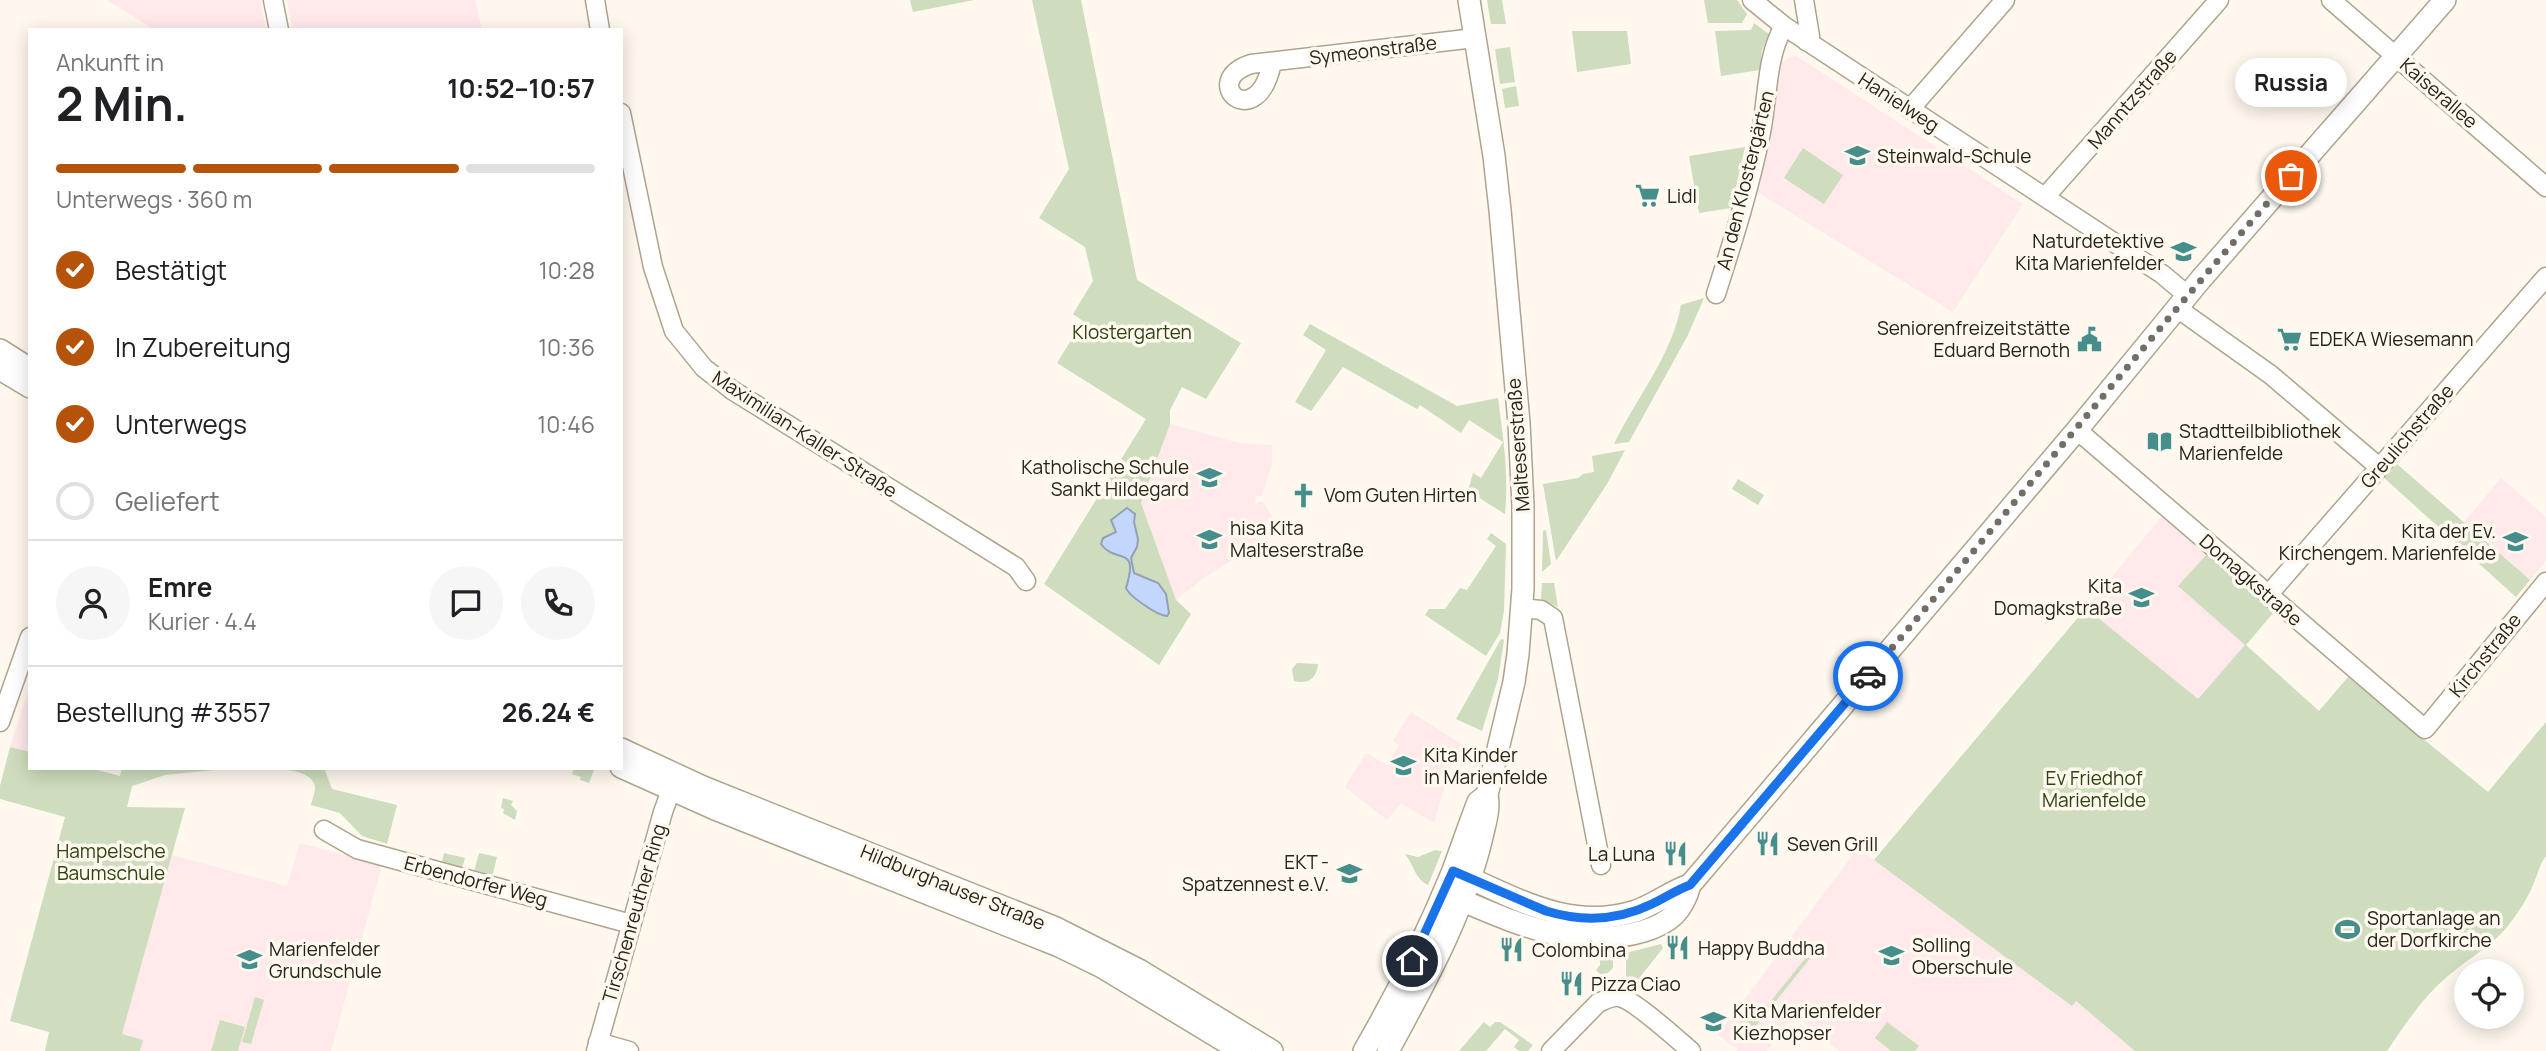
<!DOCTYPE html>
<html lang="de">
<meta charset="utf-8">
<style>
:root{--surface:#fff;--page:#f6f6f6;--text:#202124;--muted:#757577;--line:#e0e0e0;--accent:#b45309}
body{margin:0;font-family:Manrope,sans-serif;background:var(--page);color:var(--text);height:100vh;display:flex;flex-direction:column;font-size:26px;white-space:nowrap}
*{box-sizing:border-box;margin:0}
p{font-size:23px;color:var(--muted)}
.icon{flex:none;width:38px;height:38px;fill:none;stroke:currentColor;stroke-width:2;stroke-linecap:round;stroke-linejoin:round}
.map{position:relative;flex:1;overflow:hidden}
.side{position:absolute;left:28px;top:28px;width:595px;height:742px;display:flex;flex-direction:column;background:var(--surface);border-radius:0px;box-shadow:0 4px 18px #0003}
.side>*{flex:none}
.controls{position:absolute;left:2454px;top:959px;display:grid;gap:14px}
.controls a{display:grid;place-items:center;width:70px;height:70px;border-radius:50%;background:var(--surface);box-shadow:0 4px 18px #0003;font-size:35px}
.pin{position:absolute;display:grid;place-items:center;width:60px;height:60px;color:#fff;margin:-30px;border:4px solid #fff;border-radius:50%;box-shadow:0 2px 7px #0007}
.courier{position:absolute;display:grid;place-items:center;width:70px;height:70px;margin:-35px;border:5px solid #1a73e8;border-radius:50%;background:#fff;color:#222;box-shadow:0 2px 9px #0007}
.bubble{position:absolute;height:49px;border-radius:24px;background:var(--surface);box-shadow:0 4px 18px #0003;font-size:23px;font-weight:700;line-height:49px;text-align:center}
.overview em{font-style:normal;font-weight:700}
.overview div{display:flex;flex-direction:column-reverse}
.overview{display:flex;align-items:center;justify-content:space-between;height:119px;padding:0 28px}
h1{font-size:46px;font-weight:700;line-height:52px}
.bar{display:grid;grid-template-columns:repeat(4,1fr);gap:10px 7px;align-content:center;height:84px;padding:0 28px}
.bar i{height:9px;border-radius:5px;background:var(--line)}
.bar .selected{background:var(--accent)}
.bar p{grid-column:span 4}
.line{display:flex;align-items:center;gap:18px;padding:0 28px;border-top:2px solid var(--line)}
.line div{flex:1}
.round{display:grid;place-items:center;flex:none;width:74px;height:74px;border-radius:37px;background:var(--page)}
ol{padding:0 28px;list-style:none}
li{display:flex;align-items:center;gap:21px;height:77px}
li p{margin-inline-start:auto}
li .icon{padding:7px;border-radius:50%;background:var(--accent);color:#fff;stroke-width:4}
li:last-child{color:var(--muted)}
li i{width:38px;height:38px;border:4px solid var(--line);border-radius:50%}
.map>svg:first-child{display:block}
.education{fill:#ffe9ea}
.green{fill:#cdddbd}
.water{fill:#c3d6fc;stroke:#94a0b8;stroke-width:2}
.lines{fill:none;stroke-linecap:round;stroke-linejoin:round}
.minor-casing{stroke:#b0a38c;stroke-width:21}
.major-casing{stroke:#b0a38c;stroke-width:24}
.minor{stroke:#fff;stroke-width:18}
.major{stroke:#fff;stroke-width:21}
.done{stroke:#736e65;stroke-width:7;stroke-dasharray:0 12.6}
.route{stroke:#1a73e8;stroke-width:9}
.labels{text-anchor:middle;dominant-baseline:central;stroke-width:7;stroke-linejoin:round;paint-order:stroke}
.street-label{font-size:19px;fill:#28231a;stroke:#fef8ef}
.poi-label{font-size:19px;fill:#28231a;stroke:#fef8ef;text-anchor:start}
.park-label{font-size:19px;fill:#2d430f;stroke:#fef8ef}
</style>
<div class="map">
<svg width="2546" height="1051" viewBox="0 0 2546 1051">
<rect width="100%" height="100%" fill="#fef8ef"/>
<g class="education">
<path d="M107,0H260L266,30H155Z"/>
<path d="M287,0H475L482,30H293Z"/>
<path d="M1795,55L2023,204L1953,312L1757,192L1773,120L1780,63Z"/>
<path d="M1170,424L1239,443L1272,445V464L1262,496H1256L1255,505L1262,501L1281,530L1205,577L1176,600L1141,503Z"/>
<path d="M2501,478L2546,517V561L2530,580L2464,522Z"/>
<path d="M2163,515L2207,554L2178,586L2246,645L2197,699L2086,608Z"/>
<path d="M29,689H30V752L10,747Z"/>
<path d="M1411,712L1463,745L1450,768L1434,823L1401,803L1387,820L1345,787L1366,753L1387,765L1399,745L1393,741Z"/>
<path d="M300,843L382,865L331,1051H140L142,1040L122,1034L172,855L287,886Z"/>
<path d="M1858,848L2072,1005L2076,1001L2135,1051H1839L1794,1015L1767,1051H1739L1718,1035Z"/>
</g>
<g class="green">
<path d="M910,0H974L913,12Z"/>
<path d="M1032,0H1081L1137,280L1241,343L1206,399L1182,387L1170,410V424L1141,503L1176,600L1191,614L1159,665L1044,584L1146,419L1057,363L1083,321L1073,314L1093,281L1085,247L1039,218L1069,169Z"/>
<path d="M1487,0H1502L1506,24H1491Z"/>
<path d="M1704,0H1737L1747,14L1742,23H1708Z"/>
<path d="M1754,23L1769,34L1762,50L1760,70L1721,76L1715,31L1751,30Z"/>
<path d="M1572,31H1627L1631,64L1577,72Z"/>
<path d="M1510,47L1515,82L1500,84L1495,49Z"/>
<path d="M1516,86L1519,106L1505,108L1502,89Z"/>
<path d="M1745,147L1731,208L1699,213L1689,156Z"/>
<path d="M1803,148L1843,175L1824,204L1784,178Z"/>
<path d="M1704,298L1688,335L1629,442L1614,444C1636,398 1672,356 1681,305Z"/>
<path d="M1310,324L1457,406L1498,398C1503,437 1509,475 1505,514L1468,491L1473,473L1481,478L1503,442L1469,420L1461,433L1420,405L1417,409L1343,367L1311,411L1295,402L1326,350L1303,335Z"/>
<path d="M1625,450L1607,484L1556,561L1543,484L1578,478L1583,474L1594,472L1592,456Z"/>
<path d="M2397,464L2530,580L2516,597L2382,476L2387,470L2390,472Z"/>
<path d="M1738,479L1764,495L1758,505L1732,489Z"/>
<path d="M1546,530L1551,564L1542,572L1543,531Z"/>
<path d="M1491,533L1506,544L1504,611L1500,633L1486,656L1425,615L1429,609H1445L1460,588L1467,590L1496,546L1487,539Z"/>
<path d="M2207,554L2274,612L2246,645L2319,711L2348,677L2488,792L2546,722V856C2540,863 2539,871 2535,880C2529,897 2518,913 2507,927C2490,947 2468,959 2449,975C2423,997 2406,1023 2387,1051H2135L2076,1001L2072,1006L1874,860L2086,608L2198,699L2245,645L2178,586Z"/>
<path d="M1542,583H1554L1558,607L1541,599Z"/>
<path d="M1501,639L1504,640L1498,679L1482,731L1456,719Z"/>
<path d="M1297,663L1318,664C1317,678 1308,685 1294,681L1292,669Z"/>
<path d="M10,747L30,752V768H90L120,776L122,768H234L165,775L132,786L127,807L185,808L122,1034L143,1040L140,1051H45L49,1032L10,1021L65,817L0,799V786Z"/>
<path d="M277,768H324L332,789L397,805L387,844L362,836L340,813L311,805C312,800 315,793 315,788C315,772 288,770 277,768Z"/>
<path d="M574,768L594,770L589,783L580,780L581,777L572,774Z"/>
<path d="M503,798L513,801L511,805L517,811L515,820L503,813L504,809L501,808Z"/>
<path d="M1435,850L1442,851L1428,885C1415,879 1414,865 1405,854L1418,857Z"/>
<path d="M444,853L465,858L462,868L442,862Z"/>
<path d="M479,853L497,857L492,877L474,872Z"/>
<path d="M1810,940L1819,947L1748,1036L1736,1027L1754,1006L1762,1012L1812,950L1804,943Z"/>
<path d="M1661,944L1663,948L1637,981L1626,979V953Z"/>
<path d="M1609,956L1613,958V968L1603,977L1596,970L1600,965V958Z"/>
<path d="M255,997L264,1000L251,1044L242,1042Z"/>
<path d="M220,1020L245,1027L238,1051H211Z"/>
<path d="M1484,1022L1490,1027L1495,1022H1500L1533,1045L1528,1051H1519L1514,1047L1519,1040L1505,1029L1486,1051H1459Z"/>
<path d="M1887,1022L1919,1046L1915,1051H1891L1875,1038Z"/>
</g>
<path class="water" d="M1127,508L1135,514L1134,522L1138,539L1137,547L1131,558L1134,573L1158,583L1166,594L1169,613L1167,616C1158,616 1129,596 1126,588C1140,543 1115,565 1101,544L1103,538L1116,532L1111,520Z"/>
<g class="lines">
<defs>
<g id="minor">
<path d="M273,0L279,30"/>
<path d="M595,0L600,30"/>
<path d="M1752,0L1784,26L2162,274L2187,295"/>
<path d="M1804,0L1810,36L1806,41"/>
<path d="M2331,0L2546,187"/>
<path d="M1272,62C1258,136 1197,82 1251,64L1475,38"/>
<path d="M1910,109L2005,0"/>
<path d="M621,113L653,267L674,331L704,368L732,390L1016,567L1026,581"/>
<path d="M2045,197L2219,0"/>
<path d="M1716,294C1733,241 1750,187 1761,132C1768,97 1766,57 1784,26"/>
<path d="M2177,308L2271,375L2379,467"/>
<path d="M2077,430L2425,729L2546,582"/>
<path d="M2268,595L2546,277"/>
<path d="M1522,608L1541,610L1553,618L1601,865"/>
<path d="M0,722L30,637"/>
<path d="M324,830L357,849L631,924"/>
<path d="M598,1042L629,1051"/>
<path d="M596,1051L663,812L675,779"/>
<path d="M1551,1051L1598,1003C1605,1000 1611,996 1619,997C1633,999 1678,1040 1691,1051"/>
</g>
<g id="major">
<path d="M0,350L30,369"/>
<path d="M0,369L30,387"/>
<path d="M621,749L703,787L1056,928L1139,970L1272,1051"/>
<path d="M621,767L715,809L1059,946L1102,967L1241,1051"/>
<path d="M1460,874C1518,899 1571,932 1636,911C1656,904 1671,891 1690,885"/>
<path d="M1444,893C1510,920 1570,953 1644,931C1670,923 1683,911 1690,885L2077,430L2201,279L2445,0"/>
<path d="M1364,1051C1397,994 1427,934 1452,873C1461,849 1469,825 1478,802L1483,798"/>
<path d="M1388,1051C1425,983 1464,913 1482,837C1485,823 1490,809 1487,795L1514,682L1518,654L1523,589V506L1519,423L1500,210L1494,156L1469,0"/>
</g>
</defs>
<use href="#minor" class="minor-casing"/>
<use href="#major" class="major-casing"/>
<use href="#minor" class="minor"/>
<use href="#major" class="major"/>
</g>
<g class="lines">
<path class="done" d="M1868,676C2010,510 2147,340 2291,176"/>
<path class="route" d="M1412,961L1453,871L1546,911C1582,922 1617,921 1652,904C1665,898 1676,890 1690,885L1868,676"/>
</g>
<defs>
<symbol id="school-bare" viewBox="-9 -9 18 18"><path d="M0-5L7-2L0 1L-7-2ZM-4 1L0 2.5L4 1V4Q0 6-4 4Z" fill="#468e8c" stroke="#fef8ef" stroke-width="2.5" paint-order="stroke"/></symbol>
<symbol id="supermarket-bare" viewBox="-9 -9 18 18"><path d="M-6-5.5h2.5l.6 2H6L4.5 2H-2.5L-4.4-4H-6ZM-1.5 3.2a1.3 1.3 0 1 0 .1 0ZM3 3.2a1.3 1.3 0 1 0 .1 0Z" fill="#468e8c" stroke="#fef8ef" stroke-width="2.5" paint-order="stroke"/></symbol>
<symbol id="civic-bare" viewBox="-9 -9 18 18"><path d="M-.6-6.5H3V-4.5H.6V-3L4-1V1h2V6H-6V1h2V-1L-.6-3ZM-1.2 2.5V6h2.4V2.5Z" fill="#468e8c" stroke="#fef8ef" stroke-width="2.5" paint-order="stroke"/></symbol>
<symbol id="library-bare" viewBox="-9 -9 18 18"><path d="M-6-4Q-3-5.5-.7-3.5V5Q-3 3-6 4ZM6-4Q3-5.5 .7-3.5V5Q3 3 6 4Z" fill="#468e8c" stroke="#fef8ef" stroke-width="2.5" paint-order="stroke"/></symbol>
<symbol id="church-bare" viewBox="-9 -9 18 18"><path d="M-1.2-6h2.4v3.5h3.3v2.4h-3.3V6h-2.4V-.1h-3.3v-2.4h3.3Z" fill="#468e8c" stroke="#fef8ef" stroke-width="2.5" paint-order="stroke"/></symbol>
<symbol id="restaurant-bare" viewBox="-9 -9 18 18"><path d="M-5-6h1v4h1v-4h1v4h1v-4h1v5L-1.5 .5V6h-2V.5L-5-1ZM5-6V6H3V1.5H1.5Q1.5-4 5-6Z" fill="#468e8c" stroke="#fef8ef" stroke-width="2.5" paint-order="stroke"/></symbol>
<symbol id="stadium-bare" viewBox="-9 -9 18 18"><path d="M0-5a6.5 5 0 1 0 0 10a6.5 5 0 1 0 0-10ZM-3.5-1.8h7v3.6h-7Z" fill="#468e8c" stroke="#fef8ef" stroke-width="2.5" paint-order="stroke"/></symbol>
</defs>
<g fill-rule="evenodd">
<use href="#school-bare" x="1840" y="138" width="35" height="35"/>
<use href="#supermarket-bare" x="1630" y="178" width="35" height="35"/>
<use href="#school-bare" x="2166" y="234" width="35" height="35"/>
<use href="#civic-bare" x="2072" y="322" width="35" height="35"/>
<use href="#supermarket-bare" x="2272" y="322" width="35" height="35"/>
<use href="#library-bare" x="2142" y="424" width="35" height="35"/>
<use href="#school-bare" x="1192" y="460" width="35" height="35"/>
<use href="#church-bare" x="1286" y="478" width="35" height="35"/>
<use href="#school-bare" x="1192" y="522" width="35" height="35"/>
<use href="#school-bare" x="2498" y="524" width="35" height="35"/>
<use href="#school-bare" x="2124" y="580" width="35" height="35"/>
<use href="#school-bare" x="1386" y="748" width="35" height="35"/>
<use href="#restaurant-bare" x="1750" y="826" width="35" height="35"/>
<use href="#restaurant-bare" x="1658" y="836" width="35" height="35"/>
<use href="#school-bare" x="1332" y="856" width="35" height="35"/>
<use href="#stadium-bare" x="2330" y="912" width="35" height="35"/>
<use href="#restaurant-bare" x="1660" y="930" width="35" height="35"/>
<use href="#restaurant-bare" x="1494" y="932" width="35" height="35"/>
<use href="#school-bare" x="1874" y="938" width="35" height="35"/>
<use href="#school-bare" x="232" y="942" width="35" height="35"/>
<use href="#restaurant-bare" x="1554" y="966" width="35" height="35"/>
<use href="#school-bare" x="1696" y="1004" width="35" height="35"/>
</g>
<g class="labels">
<g class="street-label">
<text transform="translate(1373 50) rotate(-7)">Symeonstraße</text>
<text transform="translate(2439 93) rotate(41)">Kaiserallee</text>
<text transform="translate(2132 99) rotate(-49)">Manntzstraße</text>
<text transform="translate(1899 102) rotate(33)">Hanielweg</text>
<text transform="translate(1745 180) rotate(-76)">An den Klostergärten</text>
<text transform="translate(805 434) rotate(33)">Maximilian-Kaller-Straße</text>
<text transform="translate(2407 436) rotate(-49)">Greulichstraße</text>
<text transform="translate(1518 445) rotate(-94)">Malteserstraße</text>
<text transform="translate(2251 580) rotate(41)">Domagkstraße</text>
<text transform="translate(2485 655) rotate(-51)">Kirchstraße</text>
<text transform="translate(476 881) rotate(15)">Erbendorfer Weg</text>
<text transform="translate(953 887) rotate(22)">Hildburghauser Straße</text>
<text transform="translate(634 913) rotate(-74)">Tirschenreuther Ring</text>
</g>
<g class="poi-label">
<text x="1877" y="156">Steinwald-Schule</text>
<text x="1667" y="196">Lidl</text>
<text x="2164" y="241" text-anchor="end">Naturdetektive<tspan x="2164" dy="22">Kita Marienfelder</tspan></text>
<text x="2070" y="328" text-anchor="end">Seniorenfreizeitstätte<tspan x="2070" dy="22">Eduard Bernoth</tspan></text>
<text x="2309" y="339">EDEKA Wiesemann</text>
<text x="2179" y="431">Stadtteilbibliothek<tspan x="2179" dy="22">Marienfelde</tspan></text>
<text x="1189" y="467" text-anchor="end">Katholische Schule<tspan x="1189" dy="22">Sankt Hildegard</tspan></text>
<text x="1324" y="495">Vom Guten Hirten</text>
<text x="1230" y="528">hisa Kita<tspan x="1230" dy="22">Malteserstraße</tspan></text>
<text x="2496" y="531" text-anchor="end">Kita der Ev.<tspan x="2496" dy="22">Kirchengem. Marienfelde</tspan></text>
<text x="2122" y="586" text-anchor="end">Kita<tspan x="2122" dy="22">Domagkstraße</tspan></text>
<text x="1424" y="755">Kita Kinder<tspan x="1424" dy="22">in Marienfelde</tspan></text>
<text x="1787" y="844">Seven Grill</text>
<text x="1655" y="854" text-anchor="end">La Luna</text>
<text x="1329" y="862" text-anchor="end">EKT -<tspan x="1329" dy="22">Spatzennest e.V.</tspan></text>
<text x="2367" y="918">Sportanlage an<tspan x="2367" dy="22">der Dorfkirche</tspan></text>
<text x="1912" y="945">Solling<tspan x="1912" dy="22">Oberschule</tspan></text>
<text x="1698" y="948">Happy Buddha</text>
<text x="269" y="949">Marienfelder<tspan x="269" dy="22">Grundschule</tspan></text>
<text x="1532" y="950">Colombina</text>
<text x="1591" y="984">Pizza Ciao</text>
<text x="1733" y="1011">Kita Marienfelder<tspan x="1733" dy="22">Kiezhopser</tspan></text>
</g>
<g class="park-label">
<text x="1132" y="332">Klostergarten</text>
<text x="2094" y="778">Ev Friedhof<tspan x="2094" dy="22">Marienfelde</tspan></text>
<text x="111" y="851">Hampelsche<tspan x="111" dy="22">Baumschule</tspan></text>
</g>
</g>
</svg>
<div class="controls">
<a><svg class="icon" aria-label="locate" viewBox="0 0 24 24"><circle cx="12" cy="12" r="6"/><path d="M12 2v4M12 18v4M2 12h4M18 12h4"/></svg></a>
</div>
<div class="pin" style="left:2291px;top:176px;background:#ea580c"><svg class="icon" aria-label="bag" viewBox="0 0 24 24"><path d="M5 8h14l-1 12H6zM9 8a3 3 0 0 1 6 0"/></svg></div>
<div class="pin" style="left:1412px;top:961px;background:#1f2937"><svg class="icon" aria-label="home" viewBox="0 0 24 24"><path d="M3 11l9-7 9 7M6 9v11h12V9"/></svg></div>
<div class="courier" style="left:1868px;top:676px"><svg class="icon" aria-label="car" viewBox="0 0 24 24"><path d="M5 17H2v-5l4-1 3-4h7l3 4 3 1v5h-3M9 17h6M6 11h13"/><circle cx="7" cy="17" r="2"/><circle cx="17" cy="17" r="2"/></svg></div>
<div class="bubble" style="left:2235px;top:58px;width:112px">Russia</div>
<section class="side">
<div class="overview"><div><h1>2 Min.</h1><p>Ankunft in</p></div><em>10:52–10:57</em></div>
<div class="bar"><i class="selected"></i><i class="selected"></i><i class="selected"></i><i></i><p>Unterwegs · 360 m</p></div>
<ol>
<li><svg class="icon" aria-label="check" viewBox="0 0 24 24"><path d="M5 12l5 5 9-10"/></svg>Bestätigt<p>10:28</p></li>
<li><svg class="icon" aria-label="check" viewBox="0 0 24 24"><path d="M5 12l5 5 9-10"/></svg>In Zubereitung<p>10:36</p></li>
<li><svg class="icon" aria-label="check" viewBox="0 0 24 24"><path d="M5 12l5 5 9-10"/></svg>Unterwegs<p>10:46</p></li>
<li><i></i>Geliefert</li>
</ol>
<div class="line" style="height:126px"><a class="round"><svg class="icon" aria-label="person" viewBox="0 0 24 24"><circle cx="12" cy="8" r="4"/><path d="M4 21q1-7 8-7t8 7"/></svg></a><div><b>Emre</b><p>Kurier · 4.4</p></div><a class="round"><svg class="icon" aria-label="chat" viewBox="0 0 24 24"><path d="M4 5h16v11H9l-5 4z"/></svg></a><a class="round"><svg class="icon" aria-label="phone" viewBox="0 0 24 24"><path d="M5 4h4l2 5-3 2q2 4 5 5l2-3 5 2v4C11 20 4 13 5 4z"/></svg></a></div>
<div class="line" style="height:91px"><div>Bestellung #3557</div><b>26.24 €</b></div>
</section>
</div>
